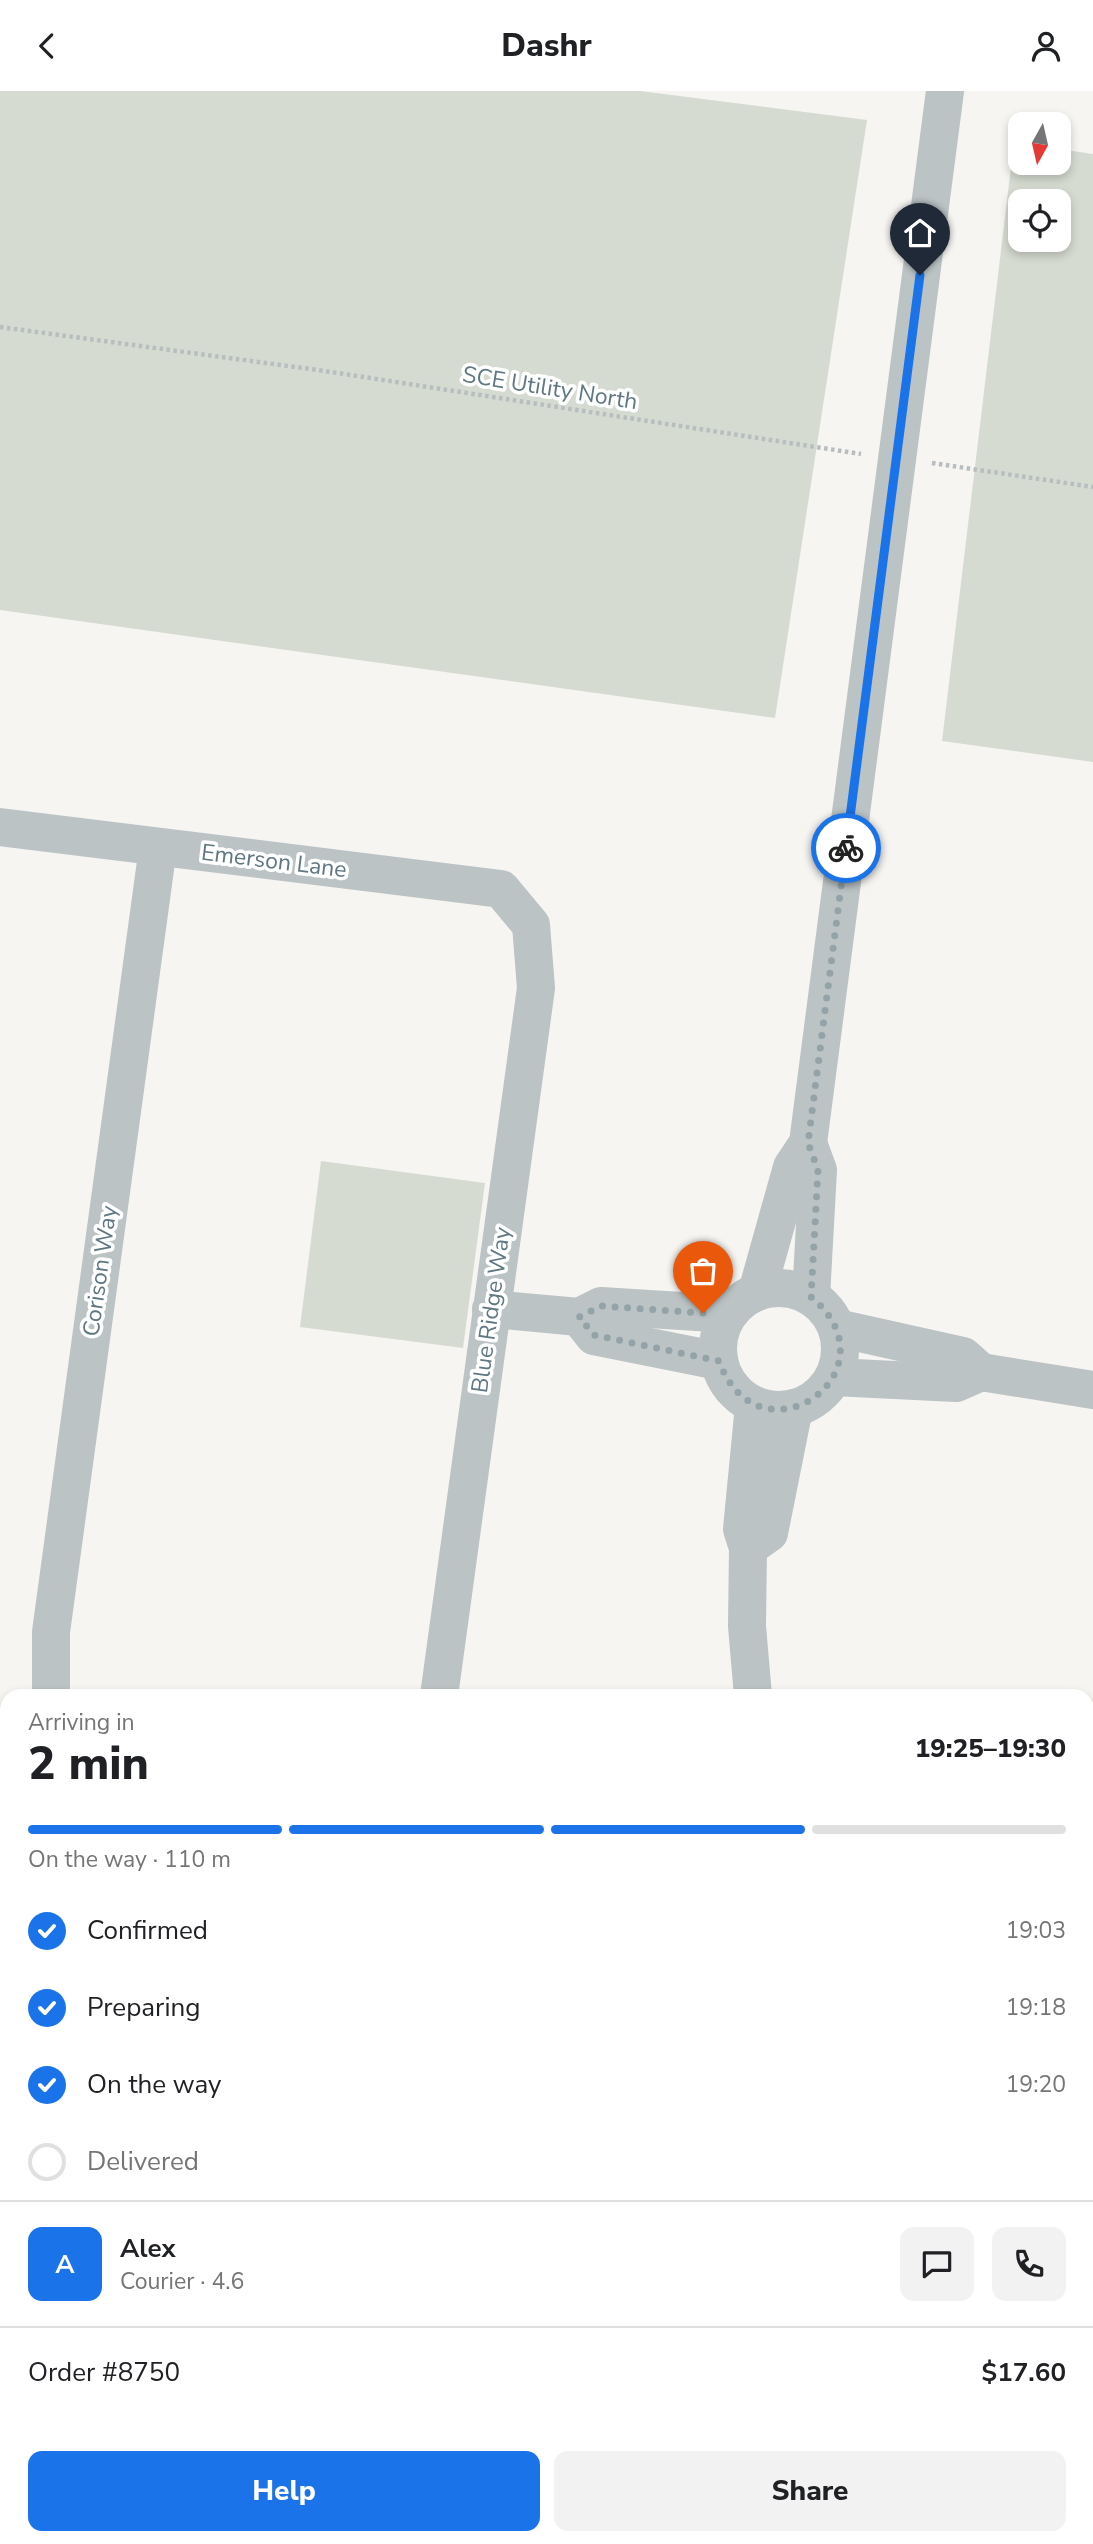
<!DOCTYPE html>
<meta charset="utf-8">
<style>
:root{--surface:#fff;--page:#f2f2f2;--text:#202124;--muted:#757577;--line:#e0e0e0;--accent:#1a73e8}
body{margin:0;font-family:"Nunito Sans",sans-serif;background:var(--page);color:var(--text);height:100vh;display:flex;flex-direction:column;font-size:26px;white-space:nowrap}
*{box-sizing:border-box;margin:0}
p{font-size:23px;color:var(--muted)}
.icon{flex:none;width:38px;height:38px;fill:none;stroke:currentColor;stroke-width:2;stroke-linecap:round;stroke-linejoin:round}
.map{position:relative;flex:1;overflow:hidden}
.panel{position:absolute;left:0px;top:1598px;width:1094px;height:856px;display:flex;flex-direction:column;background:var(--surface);border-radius:21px 21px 0 0;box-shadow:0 4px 10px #0003}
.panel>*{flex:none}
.needle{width:46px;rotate:188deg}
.buttons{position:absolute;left:1008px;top:21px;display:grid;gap:14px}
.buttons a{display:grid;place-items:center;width:63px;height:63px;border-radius:14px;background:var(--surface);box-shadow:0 4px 10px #0003;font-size:35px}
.pin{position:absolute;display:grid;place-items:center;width:60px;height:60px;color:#fff;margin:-72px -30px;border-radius:50% 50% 50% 0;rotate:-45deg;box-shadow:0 0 7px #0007}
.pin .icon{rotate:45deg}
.courier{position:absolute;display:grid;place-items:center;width:70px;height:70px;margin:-35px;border:5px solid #1a73e8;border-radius:50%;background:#fff;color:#222;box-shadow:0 2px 9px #0007}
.headline em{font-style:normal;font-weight:800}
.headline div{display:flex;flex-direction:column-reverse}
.headline{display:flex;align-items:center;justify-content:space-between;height:119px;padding:0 28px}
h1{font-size:46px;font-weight:800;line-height:52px}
.bar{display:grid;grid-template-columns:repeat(4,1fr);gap:10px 7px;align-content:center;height:84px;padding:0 28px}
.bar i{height:9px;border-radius:5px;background:var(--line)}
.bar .on{background:var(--accent)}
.bar p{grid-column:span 4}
.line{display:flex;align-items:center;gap:18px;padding:0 28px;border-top:2px solid var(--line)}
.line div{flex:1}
.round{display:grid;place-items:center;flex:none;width:74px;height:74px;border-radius:14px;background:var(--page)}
ol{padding:0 28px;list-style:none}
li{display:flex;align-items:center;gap:21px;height:77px}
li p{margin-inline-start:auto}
li .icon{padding:7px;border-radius:50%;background:var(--accent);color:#fff;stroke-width:4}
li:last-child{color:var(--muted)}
li i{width:38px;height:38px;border:4px solid var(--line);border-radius:50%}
.button{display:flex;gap:14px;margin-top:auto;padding:14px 28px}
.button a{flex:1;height:80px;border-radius:14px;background:var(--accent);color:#fff;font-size:28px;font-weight:800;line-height:80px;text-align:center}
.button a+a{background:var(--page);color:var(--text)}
header{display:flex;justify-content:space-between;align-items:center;height:91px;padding:0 28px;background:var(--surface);font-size:32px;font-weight:800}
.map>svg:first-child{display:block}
.green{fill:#d6dbd1;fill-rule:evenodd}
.building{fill:#a4b1b5;stroke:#d7d7d5;stroke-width:2}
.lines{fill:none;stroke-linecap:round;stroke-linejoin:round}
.secondary-casing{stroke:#b0b9bc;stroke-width:41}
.path{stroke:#b8bdbf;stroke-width:4.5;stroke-dasharray:3.5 3.5;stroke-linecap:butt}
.street{stroke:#bbc3c5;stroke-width:38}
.secondary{stroke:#fff;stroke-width:38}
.done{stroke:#93a3a8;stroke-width:7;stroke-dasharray:0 12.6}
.route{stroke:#1a73e8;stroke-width:9}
.labels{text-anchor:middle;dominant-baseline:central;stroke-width:7;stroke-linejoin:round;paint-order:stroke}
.street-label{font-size:23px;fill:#5e7780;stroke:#fff}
</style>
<header><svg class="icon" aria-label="back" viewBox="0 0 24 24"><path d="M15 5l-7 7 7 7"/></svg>Dashr<svg class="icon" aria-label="person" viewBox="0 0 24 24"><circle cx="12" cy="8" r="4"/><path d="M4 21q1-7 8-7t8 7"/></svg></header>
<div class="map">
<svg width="1093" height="2453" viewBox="0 0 1093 2453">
<rect width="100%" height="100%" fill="#f6f5f2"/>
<g class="green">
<path d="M0,0H640L867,29L775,627L0,519Z"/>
<path d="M1014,51L1020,52V72H1059V58L1093,63V671L942,650ZM1059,110V149H1020V110Z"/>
<path d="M321,1070L485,1092L463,1257L300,1236Z"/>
<path d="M1087,1747L1093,1749V1900L1087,1899Z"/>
</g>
<path class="building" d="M1087,2037L1093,2038V2193L1087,2192Z"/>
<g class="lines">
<defs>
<g id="secondary">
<path d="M0,2256L7,2257"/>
<path d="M1087,2422L1093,2423"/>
</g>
</defs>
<use href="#secondary" class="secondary-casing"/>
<g class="path">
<path d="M0,236L325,280L861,363"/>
<path d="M932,372L1093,396"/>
<path d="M1087,1808L1093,1811"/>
<path d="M1087,2350L1093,2351"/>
</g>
<g class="street">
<path d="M0,736L501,798L531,834L536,897L439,1605"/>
<path d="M808,1052L818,1079L811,1206"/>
<circle cx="779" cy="1258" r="61"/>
<path d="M757,1201L792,1076L808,1052L945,0"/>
<path d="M491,1218L579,1226L601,1215L729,1223"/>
<path d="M579,1226L594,1245L719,1270"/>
<path d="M837,1237L963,1265L981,1281"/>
<path d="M834,1286L956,1292L981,1281L1093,1299"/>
<path d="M748,1457L769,1442L794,1317"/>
<path d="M51,1605V1541L158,756"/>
<path d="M753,1605L747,1535L748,1457L742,1438L754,1314"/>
<path d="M0,1930L7,1931"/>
<path d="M767,2453L768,2446"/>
<path d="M829,2453V2446"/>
</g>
<use href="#secondary" class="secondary"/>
</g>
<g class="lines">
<path class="done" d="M703,1222L601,1215L579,1226L594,1244L719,1270C759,1379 901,1280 811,1206L818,1079L808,1052L846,757"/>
<path class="route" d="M846,757L920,184"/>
</g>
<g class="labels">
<g class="street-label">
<text transform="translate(550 297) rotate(9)">SCE Utility North</text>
<text transform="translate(274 770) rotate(7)">Emerson Lane</text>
<text transform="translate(100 1180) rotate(-82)">Corison Way</text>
<text transform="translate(491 1219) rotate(-82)">Blue Ridge Way</text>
</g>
</g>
</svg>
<div class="buttons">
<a><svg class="needle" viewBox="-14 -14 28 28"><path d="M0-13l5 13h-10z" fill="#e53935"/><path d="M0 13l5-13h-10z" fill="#757577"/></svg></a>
<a><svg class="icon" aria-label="locate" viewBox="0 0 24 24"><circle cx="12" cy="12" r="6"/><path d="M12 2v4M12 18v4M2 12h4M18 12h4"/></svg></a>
</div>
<div class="pin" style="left:703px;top:1222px;background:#ea580c"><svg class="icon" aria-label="bag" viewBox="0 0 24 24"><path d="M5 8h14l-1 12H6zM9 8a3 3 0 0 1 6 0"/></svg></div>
<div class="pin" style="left:920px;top:184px;background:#1f2937"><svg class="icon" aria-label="home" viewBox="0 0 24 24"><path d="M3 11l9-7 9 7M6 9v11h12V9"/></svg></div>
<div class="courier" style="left:846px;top:757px"><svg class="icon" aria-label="bike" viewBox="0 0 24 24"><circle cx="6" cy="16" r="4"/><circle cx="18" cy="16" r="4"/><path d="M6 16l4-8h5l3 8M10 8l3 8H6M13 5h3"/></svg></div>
<section class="panel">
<div class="headline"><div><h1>2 min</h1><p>Arriving in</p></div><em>19:25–19:30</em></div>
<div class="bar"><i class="on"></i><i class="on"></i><i class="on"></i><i></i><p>On the way · 110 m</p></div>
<ol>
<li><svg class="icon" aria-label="check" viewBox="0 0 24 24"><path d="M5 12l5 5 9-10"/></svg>Confirmed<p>19:03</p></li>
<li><svg class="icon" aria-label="check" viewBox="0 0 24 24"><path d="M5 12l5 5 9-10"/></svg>Preparing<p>19:18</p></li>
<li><svg class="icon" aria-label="check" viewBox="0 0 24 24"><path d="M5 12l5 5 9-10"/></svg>On the way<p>19:20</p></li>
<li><i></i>Delivered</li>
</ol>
<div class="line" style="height:126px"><b class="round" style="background:var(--accent);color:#fff">A</b><div><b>Alex</b><p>Courier · 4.6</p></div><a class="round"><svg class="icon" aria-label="chat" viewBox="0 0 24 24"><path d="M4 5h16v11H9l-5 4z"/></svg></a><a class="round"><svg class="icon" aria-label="phone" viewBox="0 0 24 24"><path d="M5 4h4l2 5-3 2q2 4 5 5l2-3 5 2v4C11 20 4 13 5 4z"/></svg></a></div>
<div class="line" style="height:91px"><div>Order #8750</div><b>$17.60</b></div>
<div class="button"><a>Help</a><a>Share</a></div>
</section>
</div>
